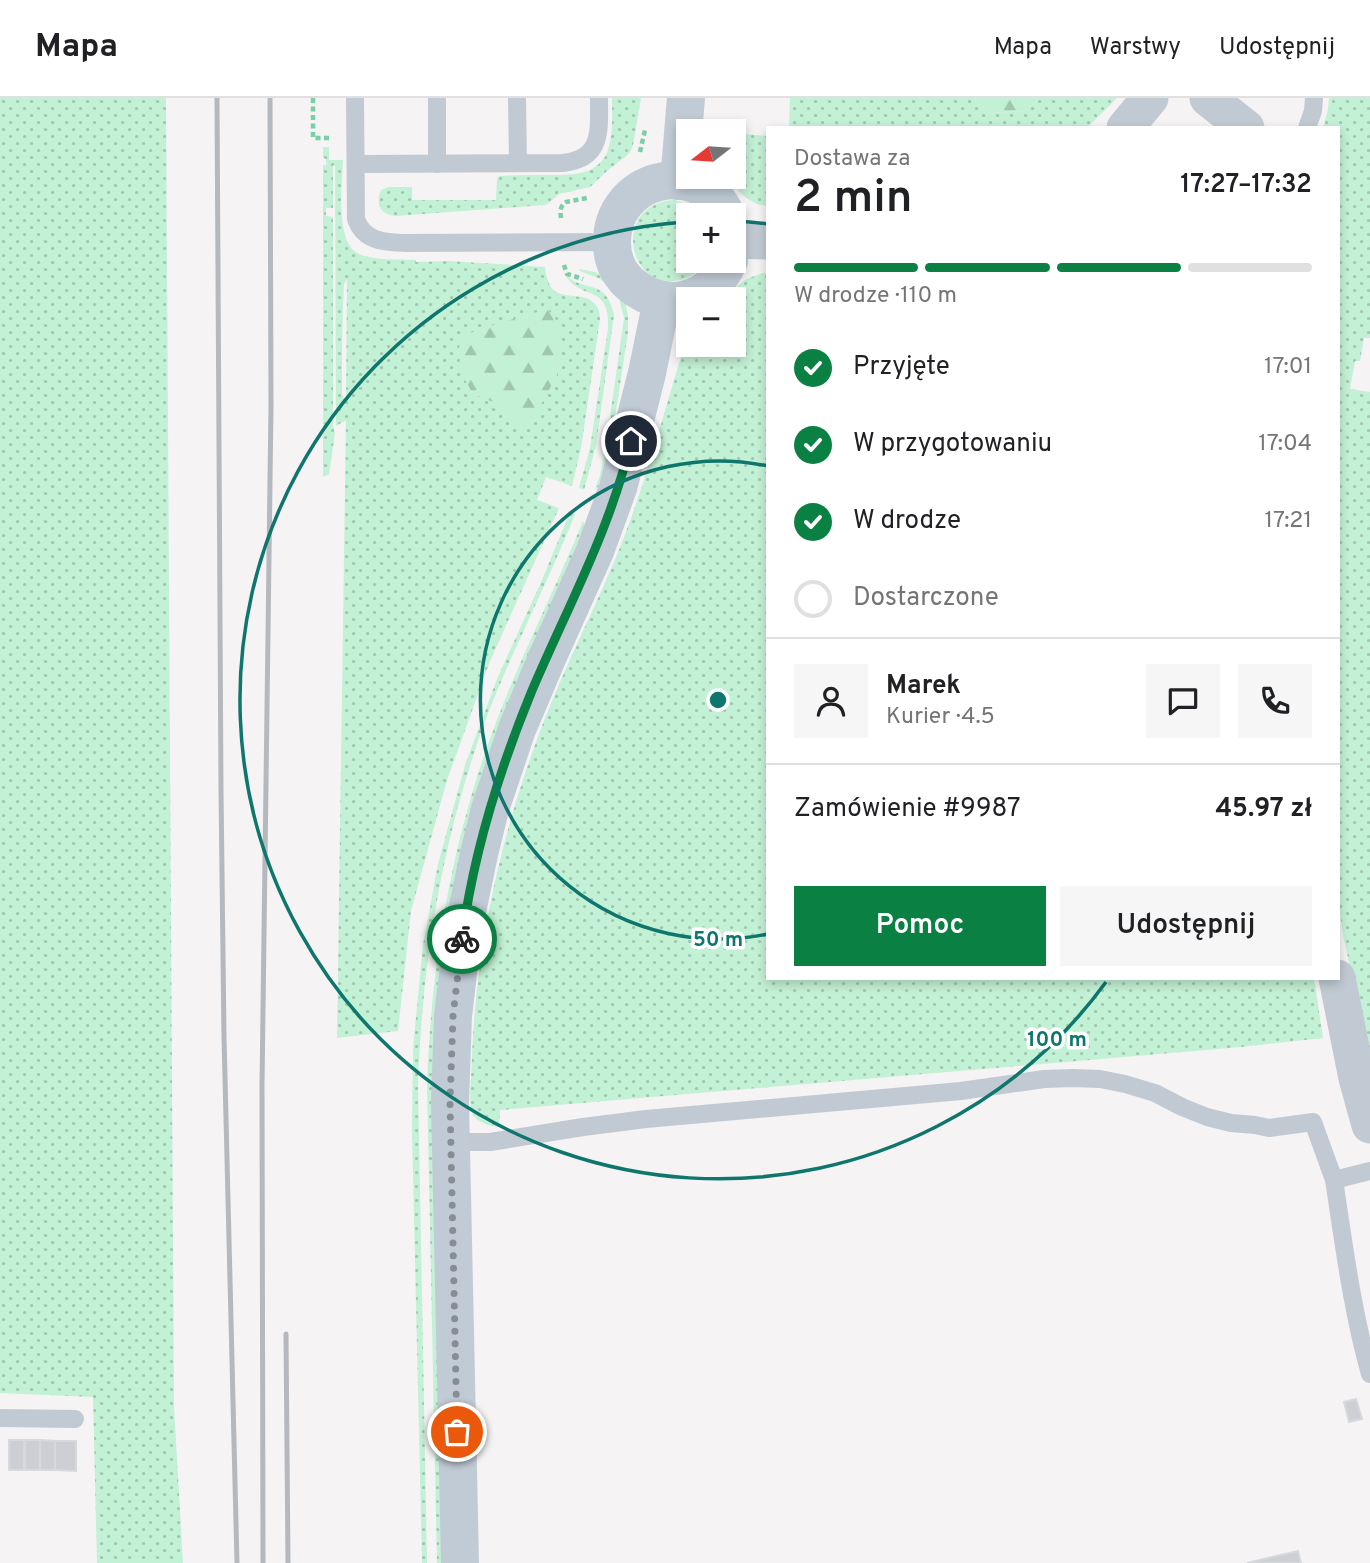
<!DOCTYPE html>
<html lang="pl">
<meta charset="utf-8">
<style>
:root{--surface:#fff;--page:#f6f6f6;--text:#202124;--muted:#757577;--line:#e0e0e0;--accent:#0b8043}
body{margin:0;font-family:Overpass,sans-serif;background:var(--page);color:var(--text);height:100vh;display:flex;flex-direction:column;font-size:26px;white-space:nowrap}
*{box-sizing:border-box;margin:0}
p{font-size:23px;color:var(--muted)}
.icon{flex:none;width:38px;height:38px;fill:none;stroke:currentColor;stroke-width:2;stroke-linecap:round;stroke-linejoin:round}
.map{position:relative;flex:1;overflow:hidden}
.sheet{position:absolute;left:766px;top:28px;width:574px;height:854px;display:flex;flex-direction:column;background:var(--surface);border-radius:0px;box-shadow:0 4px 10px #0003}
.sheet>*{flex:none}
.needle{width:46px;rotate:253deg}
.buttons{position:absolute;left:676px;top:21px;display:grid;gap:14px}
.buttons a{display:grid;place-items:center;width:70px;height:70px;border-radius:0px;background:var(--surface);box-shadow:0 4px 10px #0003;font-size:35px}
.pin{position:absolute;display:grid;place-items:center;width:60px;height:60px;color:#fff;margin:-30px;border:4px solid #fff;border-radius:50%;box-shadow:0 2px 7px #0007}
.courier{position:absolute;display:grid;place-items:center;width:70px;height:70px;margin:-35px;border:5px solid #0b8043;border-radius:50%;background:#fff;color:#222;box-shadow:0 2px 9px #0007}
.head em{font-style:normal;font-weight:600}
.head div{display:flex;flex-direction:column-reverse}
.head{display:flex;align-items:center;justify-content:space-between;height:119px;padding:0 28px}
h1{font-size:46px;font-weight:600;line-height:52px}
.bar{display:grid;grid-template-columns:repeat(4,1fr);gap:10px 7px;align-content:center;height:84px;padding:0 28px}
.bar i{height:9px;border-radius:5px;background:var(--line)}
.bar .current{background:var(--accent)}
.bar p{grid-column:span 4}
.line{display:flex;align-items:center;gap:18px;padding:0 28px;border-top:2px solid var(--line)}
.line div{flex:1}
.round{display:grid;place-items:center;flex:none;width:74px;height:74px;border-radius:0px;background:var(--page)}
ol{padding:0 28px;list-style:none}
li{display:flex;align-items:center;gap:21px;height:77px}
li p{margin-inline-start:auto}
li .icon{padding:7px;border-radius:50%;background:var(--accent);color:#fff;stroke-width:4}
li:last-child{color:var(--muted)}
li i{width:38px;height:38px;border:4px solid var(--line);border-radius:50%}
.action{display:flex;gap:14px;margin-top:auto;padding:14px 28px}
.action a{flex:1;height:80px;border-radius:0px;background:var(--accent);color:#fff;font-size:28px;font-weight:600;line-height:80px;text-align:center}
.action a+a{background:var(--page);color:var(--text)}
header{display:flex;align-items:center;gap:42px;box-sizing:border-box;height:98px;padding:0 35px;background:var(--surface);border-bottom:2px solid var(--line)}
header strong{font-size:33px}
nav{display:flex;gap:38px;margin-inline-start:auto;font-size:24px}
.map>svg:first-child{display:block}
.grass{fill:url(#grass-dots);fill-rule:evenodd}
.forest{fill:url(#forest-firs)}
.building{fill:#cdcfd5;stroke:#d7d9de;stroke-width:2}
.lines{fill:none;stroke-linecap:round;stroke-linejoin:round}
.path{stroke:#7ad0a6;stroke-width:4.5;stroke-dasharray:5 3.5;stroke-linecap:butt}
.lane{stroke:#c1cad2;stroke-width:18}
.street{stroke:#c1cad2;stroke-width:37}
.secondary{stroke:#c1cbd6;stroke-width:38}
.rail{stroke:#b5b8bd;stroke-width:5}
.done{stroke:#868d94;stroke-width:7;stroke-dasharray:0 12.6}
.route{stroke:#0b8043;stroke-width:9}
.ring{fill:none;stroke:#0f766e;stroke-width:3.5}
.centre{fill:#0f766e;stroke:#fff;stroke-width:3.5}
.ring-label{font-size:21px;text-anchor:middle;font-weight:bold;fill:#0f766e;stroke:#fff;stroke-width:7;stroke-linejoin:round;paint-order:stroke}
</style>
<header>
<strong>Mapa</strong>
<nav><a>Mapa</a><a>Warstwy</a><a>Udostępnij</a></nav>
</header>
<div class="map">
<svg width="1370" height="1465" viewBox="0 0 1370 1465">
<defs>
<pattern id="grass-dots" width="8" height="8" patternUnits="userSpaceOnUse" patternTransform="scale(1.75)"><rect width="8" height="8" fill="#c3f1d5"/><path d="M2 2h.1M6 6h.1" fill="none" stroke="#a0c6b0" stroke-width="1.8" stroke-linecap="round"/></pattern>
<pattern id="forest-firs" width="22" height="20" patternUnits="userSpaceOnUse" patternTransform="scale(1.75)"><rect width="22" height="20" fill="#c3f1d5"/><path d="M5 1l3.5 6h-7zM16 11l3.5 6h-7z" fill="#a0c6b0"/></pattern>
</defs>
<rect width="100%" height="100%" fill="#f5f3f3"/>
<g class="grass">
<path d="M0,0H166L174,1309L183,1465H97L93,1299L0,1295Z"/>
<path d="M612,0H641L633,47L630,54L625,59L608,72L590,89L559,96L550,104L545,107L396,118C380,117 375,106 381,92L389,89H412V102H496L497,81L499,78C515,77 532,77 549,77C576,77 604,77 610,44C613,30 612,15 612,0Z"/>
<path d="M790,0H974L977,4L990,15L1025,13L1040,0H1117L1087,30H789Z"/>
<path d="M1329,0H1370V240H1364L1360,263H1355L1350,291L1370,294V962L1343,837L1339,810V30H1323L1328,11Z"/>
<path d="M733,35L768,38V108C748,106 739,94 728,79H733Z"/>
<path d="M323,49H329V62H343C342,85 335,142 357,155C372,163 400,161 416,162V164L448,163L545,169C549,215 584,185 598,210C599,213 600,217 600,221L581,350L572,388L546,379L537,402L559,410L490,563L447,682L411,813L398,933L337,940L346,322L336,328L335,68L333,67V110H326V118L333,119V328L335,335L329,376L323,379V67H326V61L323,60ZM347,181L346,305L342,296V248L343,206L344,186Z"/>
<path d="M673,102L691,107L703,117H688V163H706C700,172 692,179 681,182C627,194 611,107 673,102Z"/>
<path d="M579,171L595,174L603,178L624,201L628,217V235L609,358L598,389L595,391L600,377L606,347L624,220L619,200L608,187L600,181L580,173Z"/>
<path d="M763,175H768V880H1314L1323,940L1241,949L500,1012L499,1029C491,1029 476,1024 472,1015C468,1005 472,969 472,957C477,835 506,715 552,603C577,542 608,485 630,423C648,374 662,322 677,272C681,260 683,248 688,236V247H733V201H721L746,181Z"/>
<path d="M566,178C587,195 606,180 614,217L596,348L584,392L579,390L590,350L608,231C611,185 581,203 566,178Z"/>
<path d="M570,414L575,416C547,487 511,554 484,626C442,742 422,863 418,987L427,1465H422L412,1032L413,951L423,847L438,766L465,667L497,581L542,482Z"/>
<path d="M583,423L585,429L434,952L443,1465H437L427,987C431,875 448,764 484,658C511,577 551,502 583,423Z"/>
</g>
<g class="forest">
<path d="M974,0H1040L1025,13L990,15L977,4Z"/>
<path d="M547,211L555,219L561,240L557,277L536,316L521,330L501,307L473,296L460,273L459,239L487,229Z"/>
</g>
<g class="building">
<path d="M1356,1301L1362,1321L1349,1324L1344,1304Z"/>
<rect x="9" y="1342" width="15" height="30"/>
<rect x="25" y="1342" width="15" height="30"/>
<path d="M40,1342L55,1343V1372H40Z"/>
<path d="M55,1343H76V1373L55,1372Z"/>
<path d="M1298,1453L1301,1465H1247Z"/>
</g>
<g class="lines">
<g class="path">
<path d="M313,0V40H332"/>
<path d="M640,54L645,32"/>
<path d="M561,120C560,113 560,108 566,104L587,100"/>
<path d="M564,167L567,176L583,181"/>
</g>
<g class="lane">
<path d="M355,0L356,121C364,144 385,144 405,145L612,144"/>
<path d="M437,0V66"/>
<path d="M517,0L518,65"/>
<path d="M1307,30L1313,13L1314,0"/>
<path d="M356,66L562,65C603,61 599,33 599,0"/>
<path d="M450,1044H490L583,1029L646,1021L961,993L1044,981L1073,980L1100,981L1125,986L1155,995L1182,1009L1207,1019L1231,1025L1255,1027L1269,1030L1313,1024L1334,1082"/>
<path d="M1370,1073L1334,1082C1344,1147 1352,1212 1370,1276"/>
<path d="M0,1320L75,1321"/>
</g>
<g class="street">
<path d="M1208,0L1246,30"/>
<path d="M1125,30L1150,0"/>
<path d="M733,142L768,143"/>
<path d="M1337,880L1357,980L1370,1027"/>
</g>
<g class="secondary">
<path d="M679,83L686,0"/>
<path d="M726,117C699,57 611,80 612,145C612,160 618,174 628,184C641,196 659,204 677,203C702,200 719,185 729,163"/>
<path d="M460,1465L450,1004L453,918L463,833L479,756L490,711L517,631L547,560L595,453L618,390L647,275L662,202"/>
</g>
<g class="rail">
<path d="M217,0L221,692L224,939L237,1465"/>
<path d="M286,1236L288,1465"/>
<path d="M263,1465L262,988L271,308L270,0"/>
</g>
</g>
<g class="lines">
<path class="done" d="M457,1334L450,1004L453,918L462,841"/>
<path class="route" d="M462,841C473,757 499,673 531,595C566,512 610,433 631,343"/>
</g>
<g class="ring">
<path d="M768 836A239 239 0 1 1 768 368"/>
<path d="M1106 884A479 479 0 1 1 685 124M735 123A479 479 0 0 1 768 126"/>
</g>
<circle cx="718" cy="602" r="10" class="centre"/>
<g class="ring-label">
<text x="718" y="848">50 m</text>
<text x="1057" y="948">100 m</text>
</g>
</svg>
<div class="buttons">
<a><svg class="needle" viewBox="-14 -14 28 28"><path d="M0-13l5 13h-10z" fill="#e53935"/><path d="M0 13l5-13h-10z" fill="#757577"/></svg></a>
<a>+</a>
<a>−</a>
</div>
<div class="pin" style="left:457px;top:1334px;background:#ea580c"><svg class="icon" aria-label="bag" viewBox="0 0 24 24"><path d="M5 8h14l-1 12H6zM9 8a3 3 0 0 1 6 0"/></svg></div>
<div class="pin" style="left:631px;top:343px;background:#1f2937"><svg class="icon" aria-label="home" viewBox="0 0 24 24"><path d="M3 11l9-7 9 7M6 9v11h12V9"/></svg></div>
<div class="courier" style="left:462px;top:841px"><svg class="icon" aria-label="bike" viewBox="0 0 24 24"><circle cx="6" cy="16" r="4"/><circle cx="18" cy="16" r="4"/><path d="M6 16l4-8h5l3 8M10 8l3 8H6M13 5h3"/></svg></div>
<section class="sheet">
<div class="head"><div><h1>2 min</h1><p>Dostawa za</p></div><em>17:27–17:32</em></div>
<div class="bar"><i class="current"></i><i class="current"></i><i class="current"></i><i></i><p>W drodze · 110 m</p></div>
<ol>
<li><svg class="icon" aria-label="check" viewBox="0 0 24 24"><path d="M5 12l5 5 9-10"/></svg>Przyjęte<p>17:01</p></li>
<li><svg class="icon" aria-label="check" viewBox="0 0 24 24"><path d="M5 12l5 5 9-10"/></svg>W przygotowaniu<p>17:04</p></li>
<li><svg class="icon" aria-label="check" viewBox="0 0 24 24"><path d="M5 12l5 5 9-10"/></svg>W drodze<p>17:21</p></li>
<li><i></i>Dostarczone</li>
</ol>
<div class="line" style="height:126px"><a class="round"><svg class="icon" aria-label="person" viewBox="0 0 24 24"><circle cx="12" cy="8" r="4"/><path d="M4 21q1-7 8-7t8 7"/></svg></a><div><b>Marek</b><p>Kurier · 4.5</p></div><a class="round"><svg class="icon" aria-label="chat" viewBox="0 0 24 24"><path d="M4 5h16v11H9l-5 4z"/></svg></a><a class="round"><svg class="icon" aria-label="phone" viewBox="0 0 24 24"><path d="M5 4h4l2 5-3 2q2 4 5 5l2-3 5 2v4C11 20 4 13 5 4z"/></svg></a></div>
<div class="line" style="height:91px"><div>Zamówienie #9987</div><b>45.97 zł</b></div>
<div class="action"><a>Pomoc</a><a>Udostępnij</a></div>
</section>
</div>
